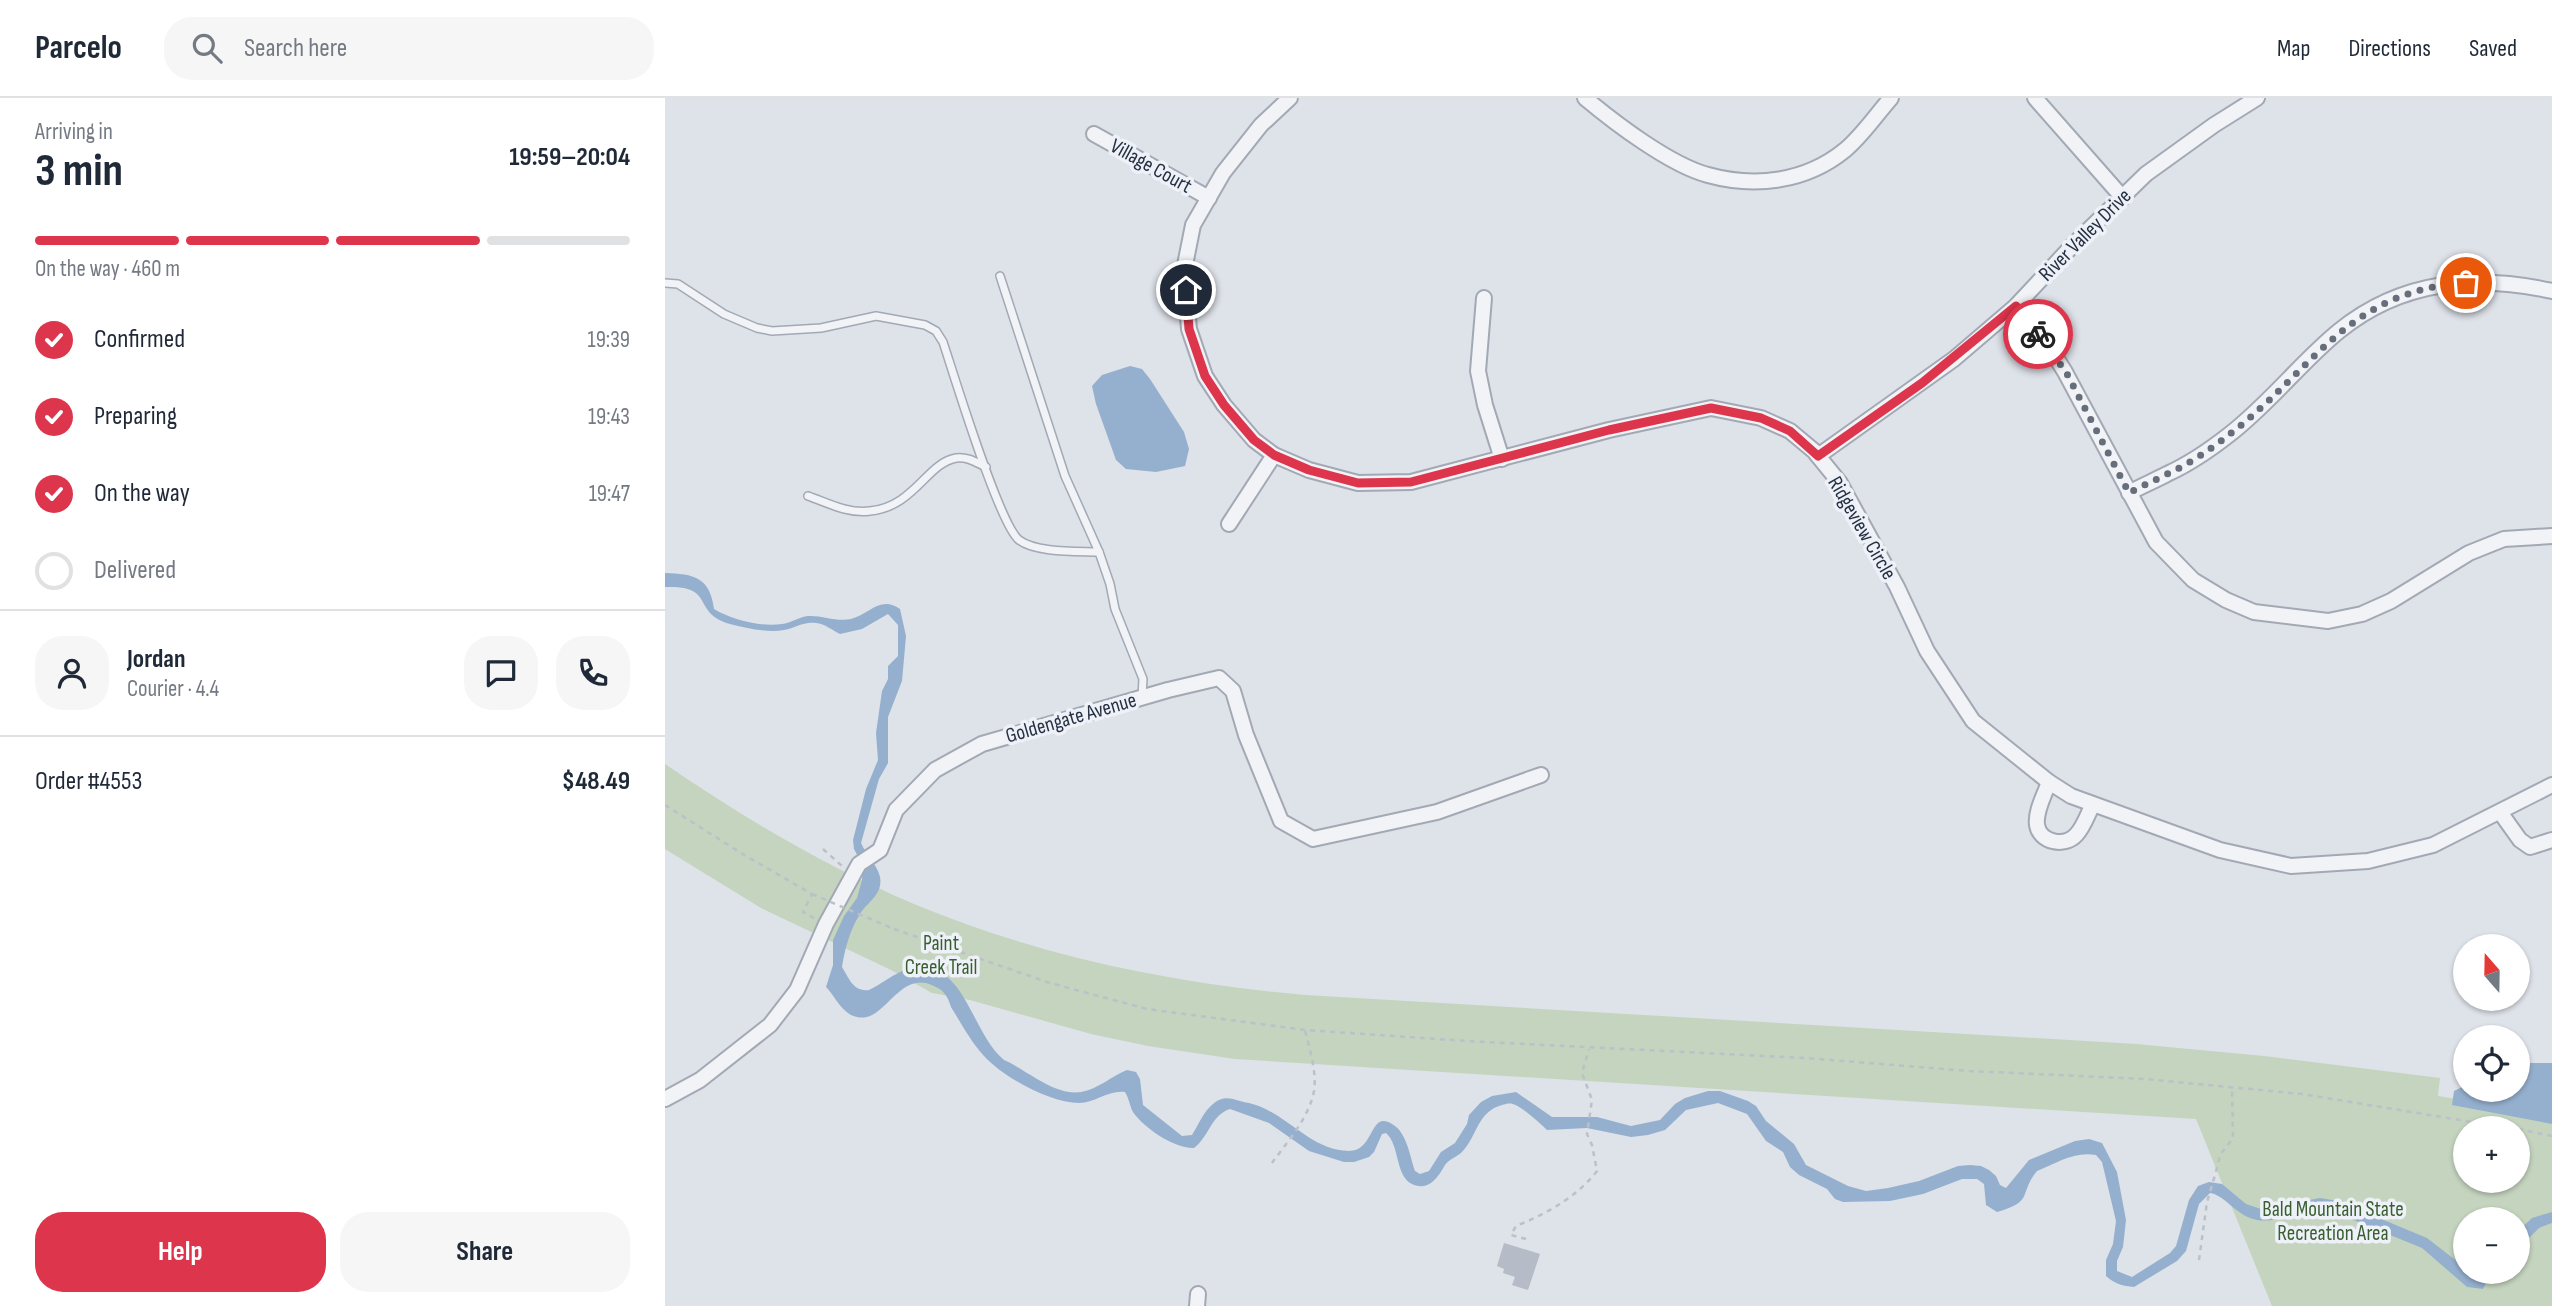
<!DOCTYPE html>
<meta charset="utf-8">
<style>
:root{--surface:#fff;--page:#f6f6f7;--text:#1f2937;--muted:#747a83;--line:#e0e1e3;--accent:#dd354c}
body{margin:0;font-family:"Sofia Sans Condensed",sans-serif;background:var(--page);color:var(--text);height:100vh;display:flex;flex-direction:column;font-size:26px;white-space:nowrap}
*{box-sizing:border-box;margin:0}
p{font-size:23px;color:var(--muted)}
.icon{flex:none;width:38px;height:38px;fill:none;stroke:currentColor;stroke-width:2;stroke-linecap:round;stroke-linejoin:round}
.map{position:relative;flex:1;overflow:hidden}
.side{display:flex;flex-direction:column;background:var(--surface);width:665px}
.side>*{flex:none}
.needle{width:46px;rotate:340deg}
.controls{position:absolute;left:1788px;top:836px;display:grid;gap:14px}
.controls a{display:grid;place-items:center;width:77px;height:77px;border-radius:50%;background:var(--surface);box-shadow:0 2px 5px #0004;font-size:35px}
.pin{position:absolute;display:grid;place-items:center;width:60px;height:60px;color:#fff;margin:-30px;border:4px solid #fff;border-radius:50%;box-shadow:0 2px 7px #0007}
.courier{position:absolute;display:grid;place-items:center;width:70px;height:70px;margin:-35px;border:5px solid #dd354c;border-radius:50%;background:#fff;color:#222;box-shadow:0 2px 9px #0007}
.head em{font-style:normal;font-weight:700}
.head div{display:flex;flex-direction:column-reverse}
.head{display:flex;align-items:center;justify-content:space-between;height:119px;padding:0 35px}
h1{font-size:46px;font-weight:700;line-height:52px}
.bar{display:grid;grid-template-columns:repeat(4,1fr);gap:10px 7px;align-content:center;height:84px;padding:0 35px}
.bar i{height:9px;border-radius:5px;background:var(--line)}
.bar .active{background:var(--accent)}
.bar p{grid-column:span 4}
.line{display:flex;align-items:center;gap:18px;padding:0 35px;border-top:2px solid var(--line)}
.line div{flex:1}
.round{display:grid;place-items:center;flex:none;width:74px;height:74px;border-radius:28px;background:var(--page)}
ol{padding:0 35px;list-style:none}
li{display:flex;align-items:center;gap:21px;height:77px}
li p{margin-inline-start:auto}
li .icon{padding:7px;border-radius:50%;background:var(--accent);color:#fff;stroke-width:4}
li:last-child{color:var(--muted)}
li i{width:38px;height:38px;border:4px solid var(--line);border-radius:50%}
.button{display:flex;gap:14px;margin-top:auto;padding:14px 35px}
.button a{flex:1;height:80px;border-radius:28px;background:var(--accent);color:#fff;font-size:28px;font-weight:700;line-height:80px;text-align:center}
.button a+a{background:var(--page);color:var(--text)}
header{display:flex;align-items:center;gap:42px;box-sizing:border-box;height:98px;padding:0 35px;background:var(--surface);border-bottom:2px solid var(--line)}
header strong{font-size:33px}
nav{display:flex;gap:38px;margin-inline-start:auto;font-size:24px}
.search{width:490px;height:63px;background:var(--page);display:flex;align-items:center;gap:18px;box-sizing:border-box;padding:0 24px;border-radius:28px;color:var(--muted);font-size:26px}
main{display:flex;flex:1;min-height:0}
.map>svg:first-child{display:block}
.green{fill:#c4d4be;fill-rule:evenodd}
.water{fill:#95b0ce}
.building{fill:#b5bbc7}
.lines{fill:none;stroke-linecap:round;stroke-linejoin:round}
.service-casing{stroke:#a3a9b4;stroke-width:10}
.minor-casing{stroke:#a3a9b4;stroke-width:18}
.path{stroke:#bcc0c8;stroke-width:2.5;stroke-dasharray:5 5;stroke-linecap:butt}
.service{stroke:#f1f3f7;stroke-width:7}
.minor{stroke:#f1f3f7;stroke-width:14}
.path-bridge{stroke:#bcc0c8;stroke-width:2.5;stroke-dasharray:5 5;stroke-linecap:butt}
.done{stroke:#666e7c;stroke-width:7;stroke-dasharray:0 12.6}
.route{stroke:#dd354c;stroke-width:9}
.labels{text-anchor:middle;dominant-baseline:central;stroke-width:7;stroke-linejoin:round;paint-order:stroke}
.street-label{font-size:21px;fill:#253042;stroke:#eef1f7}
.park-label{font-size:21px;fill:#395f31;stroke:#eef1f7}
</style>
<header>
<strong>Parcelo</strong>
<div class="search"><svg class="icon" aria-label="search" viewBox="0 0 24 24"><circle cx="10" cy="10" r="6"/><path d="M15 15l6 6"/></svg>Search here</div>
<nav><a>Map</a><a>Directions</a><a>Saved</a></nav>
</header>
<main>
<section class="side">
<div class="head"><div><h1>3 min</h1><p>Arriving in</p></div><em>19:59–20:04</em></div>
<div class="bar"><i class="active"></i><i class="active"></i><i class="active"></i><i></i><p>On the way · 460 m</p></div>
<ol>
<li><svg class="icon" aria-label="check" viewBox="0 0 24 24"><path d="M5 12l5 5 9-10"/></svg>Confirmed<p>19:39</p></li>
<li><svg class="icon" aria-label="check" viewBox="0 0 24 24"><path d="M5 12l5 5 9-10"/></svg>Preparing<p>19:43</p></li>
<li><svg class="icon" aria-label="check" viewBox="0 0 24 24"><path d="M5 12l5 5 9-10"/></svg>On the way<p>19:47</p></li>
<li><i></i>Delivered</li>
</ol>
<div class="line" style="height:126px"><a class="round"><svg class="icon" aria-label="person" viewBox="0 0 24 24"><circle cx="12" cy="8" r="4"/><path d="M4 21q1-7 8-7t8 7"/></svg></a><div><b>Jordan</b><p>Courier · 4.4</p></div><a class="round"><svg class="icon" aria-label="chat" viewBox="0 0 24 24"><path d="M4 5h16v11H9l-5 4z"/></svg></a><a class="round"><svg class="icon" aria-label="phone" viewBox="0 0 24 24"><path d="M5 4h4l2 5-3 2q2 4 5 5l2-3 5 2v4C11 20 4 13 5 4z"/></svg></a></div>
<div class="line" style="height:91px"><div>Order #4553</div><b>$48.49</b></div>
<div class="button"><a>Help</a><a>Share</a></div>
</section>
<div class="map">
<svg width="1887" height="1208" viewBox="0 0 1887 1208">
<rect width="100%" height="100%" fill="#dee2e9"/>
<path class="green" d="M0,666C79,720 161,769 249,806C374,858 506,885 640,897L1471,946L1599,958L1775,980L1773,998L1887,1017V1208H1607L1531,1021L570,961L483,948L426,936L305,902L267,895L226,872L96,810L0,751ZM1801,1031H1853V1083H1801ZM1801,1122H1853V1174H1801Z"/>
<g class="water">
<path d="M465,268L477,271L485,281L519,334L524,351L520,368L491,374L461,371L451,362L431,306L427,288L437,277Z"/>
<path d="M0,475C29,476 45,479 49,511C67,522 96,529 117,526C126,525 134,519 143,518C157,517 171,524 186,521C204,516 216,497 235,511L241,538L237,583L223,619V665L214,681L196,745C201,757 212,766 215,779C218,797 203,803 195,816C185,832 180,850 177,869C184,880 188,894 204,892C217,886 229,875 243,871C299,856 305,934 339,962C362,972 389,998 416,994C433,991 447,978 462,972L471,974L475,981L478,1007L517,1038L527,1037C534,1026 538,1014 548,1006C561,995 570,1003 584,1005C620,1013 645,1053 684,1053C710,1053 704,1012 727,1026C742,1034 745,1059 750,1073L755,1076L764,1073L776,1054L790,1045L802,1026L804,1017L816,1004L827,998L851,994L887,1019H932L966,1028L995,1022L1010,1006L1020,1000L1043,993H1055L1083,1003L1091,1008L1101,1023L1129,1046L1141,1067L1183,1088L1201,1093L1223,1090L1254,1083L1293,1068L1305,1067L1316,1068L1324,1072L1331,1078L1335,1087L1341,1090L1364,1062L1410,1043L1424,1041L1437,1045L1452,1074L1461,1122L1458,1149L1452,1163V1173L1467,1179L1505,1155L1511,1148L1524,1102L1533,1088L1544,1084L1557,1086L1581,1106L1596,1111L1655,1100L1673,1103L1762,1140L1789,1161L1801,1167V1174H1832L1823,1181L1818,1191L1802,1189L1757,1150L1669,1114C1643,1107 1618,1126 1592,1122C1571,1118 1560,1097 1545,1095L1534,1106L1521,1153L1512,1163L1469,1189C1458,1188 1450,1186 1441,1178V1162L1448,1146L1451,1123L1437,1064L1431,1057C1409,1053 1392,1065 1372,1073C1353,1096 1370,1103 1332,1114L1321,1107L1319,1086L1312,1081H1297L1258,1096L1225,1103L1178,1104L1170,1101L1162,1091L1134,1077L1125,1069L1118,1054L1101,1043L1082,1016L1053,1005L1021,1012L1000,1032L983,1037L966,1039L922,1030L882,1032C876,1026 856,1008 848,1006C844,1005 841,1006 837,1007C812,1014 813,1037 797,1054C792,1059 784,1061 780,1067C773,1079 764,1094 747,1086C730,1078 735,1047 721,1035L717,1036L709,1054L704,1059L689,1064H679L644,1053L604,1025L565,1011C546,1017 544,1039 529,1050C510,1051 479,1030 468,1014C465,1009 464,1000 460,994C443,992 430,1005 414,1005C385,1005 338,979 319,958C306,944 296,925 286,909C283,899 279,892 269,888C234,870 220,926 192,919C177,916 170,898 161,889L168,867V842L179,818L192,800L197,782L198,768L189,751L188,742L201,691L213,662L211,635L217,593L223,581V568L233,558V527L223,516L197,531L175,536C167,532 160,526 151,525C139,523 130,530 119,532C102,535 81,530 65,526C25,514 52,487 0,489Z"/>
<path d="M1863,965H1887V1026L1787,1007L1789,993L1801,987V992H1853V967Z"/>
<path d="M1887,1114V1125L1874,1130L1853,1151L1854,1132L1867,1120Z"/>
</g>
<path class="building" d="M839,1145L875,1156L863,1192L847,1187L850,1179L838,1175L839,1171L832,1168Z"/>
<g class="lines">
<defs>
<g id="service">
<path d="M335,178L400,378L434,454L445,486L450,511L478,581L477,599"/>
<path d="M0,185L13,186L59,216L92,230L107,233L156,230L211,218L260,227L271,233L278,244C289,277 334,426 354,442C371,455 413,453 434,454"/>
<path d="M143,398C163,405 183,416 205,413C249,409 262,365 291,360C302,358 312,365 321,369"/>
</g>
<g id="minor">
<path d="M625,0L596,27L558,75L528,127L519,172L524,231L540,278L559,307L589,342L609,357L644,372L693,385L746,384L944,332L1046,310L1096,320L1125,333L1149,353L1175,385L1232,489L1262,553L1308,623L1384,684L1406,698L1555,752L1626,768L1703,763L1768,747L1887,687"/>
<path d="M920,0C950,25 1005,67 1043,77C1090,90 1141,84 1180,52C1197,38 1211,17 1226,0"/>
<path d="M1370,0L1458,100"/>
<path d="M429,36L544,100"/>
<path d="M819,200L813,273L820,307L837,361"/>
<path d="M1351,208L1385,250L1400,274L1491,444L1528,482L1561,502L1589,514L1663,523L1697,516L1726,503L1804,455L1839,441L1887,438"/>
<path d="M1153,358L1289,261L1351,208L1407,148L1481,76L1549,27L1592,0"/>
<path d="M1464,395C1476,388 1489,383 1502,376C1524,366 1546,351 1565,336C1605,305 1636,264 1674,233C1737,182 1810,176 1887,193"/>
<path d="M564,426L609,357"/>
<path d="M1384,684C1380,696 1370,713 1372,727C1375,745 1400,749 1411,737C1418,730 1423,716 1427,708"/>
<path d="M1835,714L1855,742L1865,749L1887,742"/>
<path d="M0,1001L35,982L105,927L132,892L161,826L194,766L215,752L231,712L270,672L317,646L503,592L554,580L568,593L581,637L616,723L648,741L772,714L876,677"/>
<path d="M532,1208L533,1196"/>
</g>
</defs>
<use href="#service" class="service-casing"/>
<use href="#minor" class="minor-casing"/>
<g class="path">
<path d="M0,707L76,755L147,796L138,814L149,820"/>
<path d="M158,751L177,768"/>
<path d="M229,831L385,885L482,911L640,932L802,943L1141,960L1304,973L1480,981L1637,996L1850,1031"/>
<path d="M1834,1027L1835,1018"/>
<path d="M1853,1031L1887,1038"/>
<path d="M607,1065C622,1044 644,1020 649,993C652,973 644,950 640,932"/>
<path d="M861,1141L846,1137L851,1128C881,1116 912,1099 932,1073L927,1047L922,1036L927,1002L917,975L924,951"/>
<path d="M1534,1162L1542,1104L1550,1077L1555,1057L1568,1040L1567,989"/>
</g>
<use href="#service" class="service"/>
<use href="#minor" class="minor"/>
<path class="path-bridge" d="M147,796L229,831"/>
</g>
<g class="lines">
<path class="done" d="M1373,236L1401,274L1464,395C1476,388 1489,383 1502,376C1524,366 1546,351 1565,336C1648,272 1683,192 1801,185"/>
<path class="route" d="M521,192L524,231L540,278L559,307L589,342L609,357L644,372L693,385L746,384L944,332L1046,310L1096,320L1125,333L1153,358L1257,285L1351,208L1373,236"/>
</g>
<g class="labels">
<g class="street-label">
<text transform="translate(486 68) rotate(29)">Village Court</text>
<text transform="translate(1420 137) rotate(-45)">River Valley Drive</text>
<text transform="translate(1197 430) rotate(60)">Ridgeview Circle</text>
<text transform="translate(406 620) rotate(-16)">Goldengate Avenue</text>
</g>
<g class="park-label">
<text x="276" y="845">Paint<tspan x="276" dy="24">Creek Trail</tspan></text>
<text x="1668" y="1111">Bald Mountain State<tspan x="1668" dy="24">Recreation Area</tspan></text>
</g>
</g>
</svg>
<div class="controls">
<a><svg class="needle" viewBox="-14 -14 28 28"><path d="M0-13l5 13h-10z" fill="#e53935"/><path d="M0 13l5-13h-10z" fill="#747a83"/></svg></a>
<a><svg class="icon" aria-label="locate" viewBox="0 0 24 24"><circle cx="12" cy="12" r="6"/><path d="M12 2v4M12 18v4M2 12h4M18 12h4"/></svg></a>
<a>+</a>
<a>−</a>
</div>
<div class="pin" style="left:1801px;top:185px;background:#ea580c"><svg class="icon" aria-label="bag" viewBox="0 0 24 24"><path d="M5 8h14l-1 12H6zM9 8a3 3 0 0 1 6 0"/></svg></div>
<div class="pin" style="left:521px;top:192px;background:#1f2937"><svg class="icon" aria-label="home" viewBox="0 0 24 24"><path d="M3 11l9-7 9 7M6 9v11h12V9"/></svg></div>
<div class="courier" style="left:1373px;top:236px"><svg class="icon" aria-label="bike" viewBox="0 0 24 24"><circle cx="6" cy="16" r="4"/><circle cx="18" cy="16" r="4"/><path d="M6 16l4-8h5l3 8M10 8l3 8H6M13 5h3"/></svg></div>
</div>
</main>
